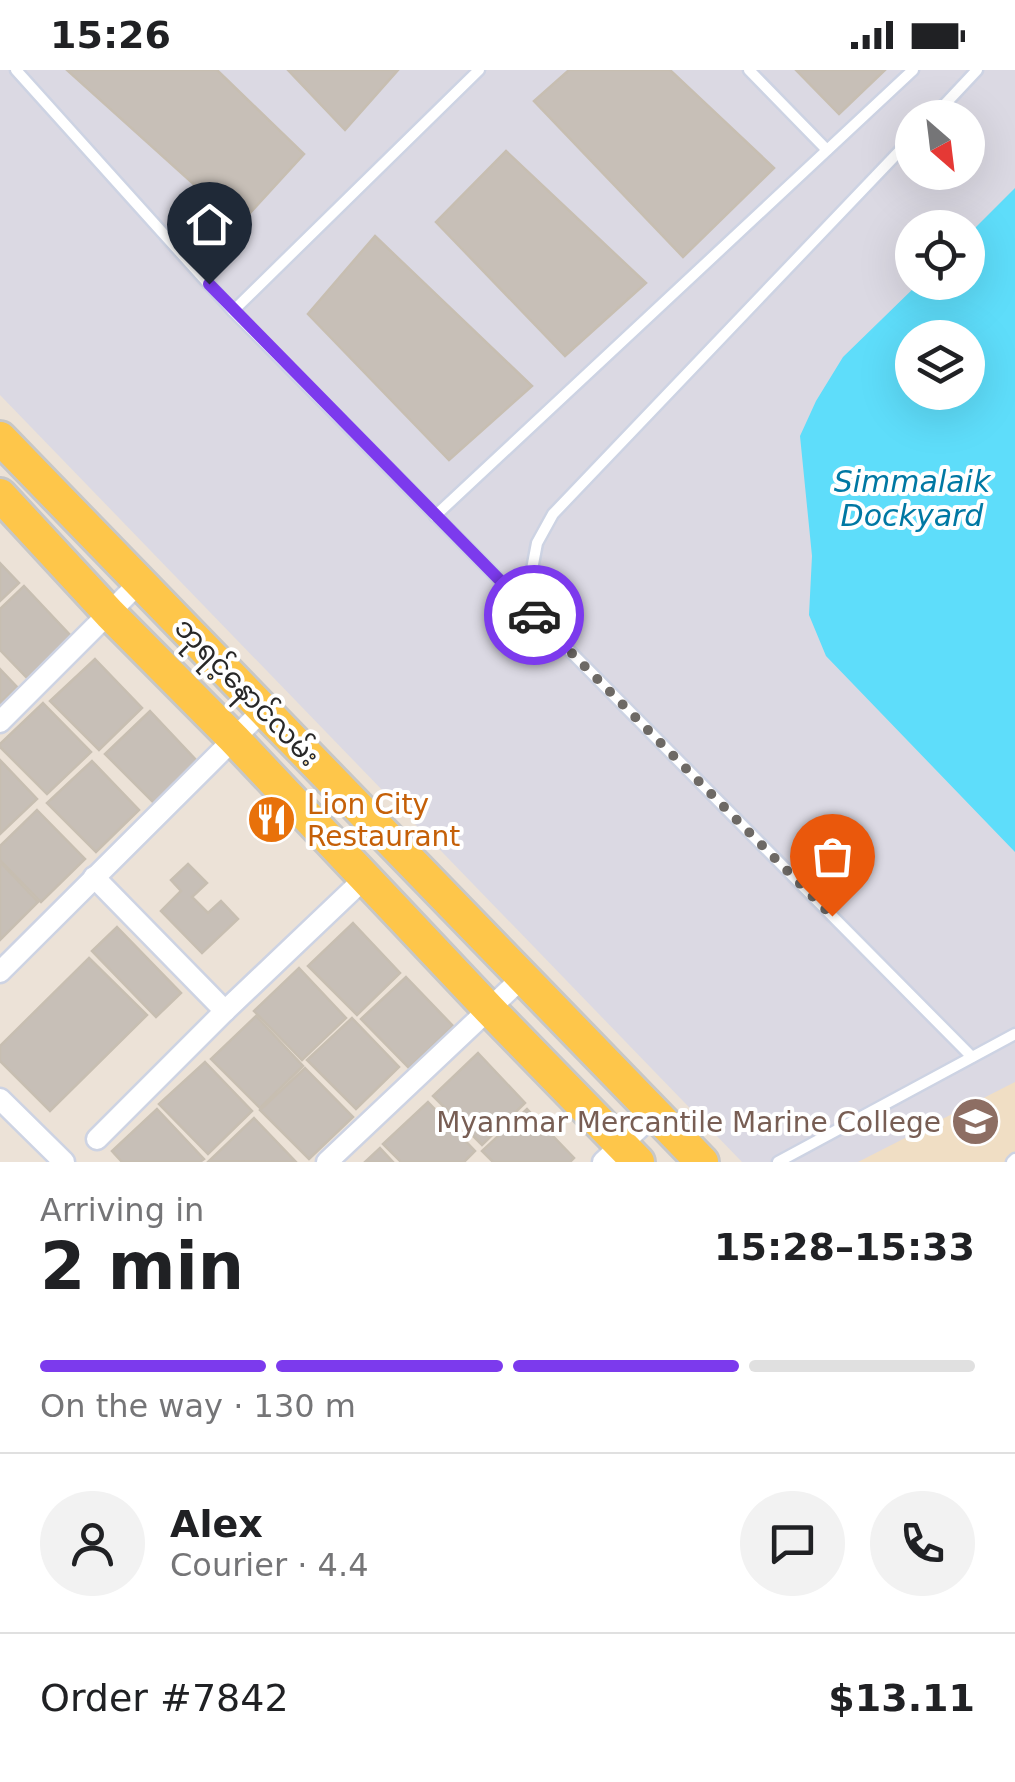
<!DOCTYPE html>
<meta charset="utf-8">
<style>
:root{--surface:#fff;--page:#f2f2f2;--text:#202124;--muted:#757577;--line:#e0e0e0;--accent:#7c3aed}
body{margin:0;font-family:"DejaVu Sans","Noto Sans Myanmar",sans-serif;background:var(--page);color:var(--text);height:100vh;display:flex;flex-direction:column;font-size:38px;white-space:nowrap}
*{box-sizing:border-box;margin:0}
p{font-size:32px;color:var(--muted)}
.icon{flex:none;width:55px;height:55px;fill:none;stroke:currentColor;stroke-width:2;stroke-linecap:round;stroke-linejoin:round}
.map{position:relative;height:1092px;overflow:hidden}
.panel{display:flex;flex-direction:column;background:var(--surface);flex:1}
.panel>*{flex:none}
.needle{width:65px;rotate:152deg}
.buttons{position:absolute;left:895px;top:30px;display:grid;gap:20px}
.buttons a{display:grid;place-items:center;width:90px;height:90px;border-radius:50%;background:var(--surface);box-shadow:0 10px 40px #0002;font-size:50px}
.pin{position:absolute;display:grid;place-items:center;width:85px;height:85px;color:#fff;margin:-102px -42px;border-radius:50% 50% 50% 0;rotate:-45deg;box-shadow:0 0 10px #0007}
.pin .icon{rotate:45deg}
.courier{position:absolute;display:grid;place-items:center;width:100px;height:100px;margin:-50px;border:8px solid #7c3aed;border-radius:50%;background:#fff;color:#222;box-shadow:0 2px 12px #0007}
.head em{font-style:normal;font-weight:600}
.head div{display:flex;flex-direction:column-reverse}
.head{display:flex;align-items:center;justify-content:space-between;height:170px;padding:0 40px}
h1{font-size:65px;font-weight:600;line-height:75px}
.bar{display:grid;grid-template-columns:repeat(4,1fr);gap:15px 10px;align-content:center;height:120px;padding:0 40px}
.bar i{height:12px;border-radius:8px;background:var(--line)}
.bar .on{background:var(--accent)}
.bar p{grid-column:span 4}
.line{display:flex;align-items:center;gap:25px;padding:0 40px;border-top:2px solid var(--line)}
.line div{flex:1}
.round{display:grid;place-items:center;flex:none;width:105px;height:105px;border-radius:52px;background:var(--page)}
.status{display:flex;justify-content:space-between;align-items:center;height:70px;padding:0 50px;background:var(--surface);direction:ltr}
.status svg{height:28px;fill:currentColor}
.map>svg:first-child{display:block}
.industrial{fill:#dbd9e3;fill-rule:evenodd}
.education{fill:#f0dec4}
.water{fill:#5eddfa;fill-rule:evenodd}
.building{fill:#c7bfb7;stroke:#c7beb1;stroke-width:2.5}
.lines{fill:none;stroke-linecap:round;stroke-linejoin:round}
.lane-casing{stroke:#cdd3e3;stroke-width:15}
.street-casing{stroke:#cdd3e3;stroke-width:25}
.primary-casing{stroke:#c7c7c7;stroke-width:38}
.lane{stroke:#fff;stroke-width:10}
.street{stroke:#fff;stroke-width:20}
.primary{stroke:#fec64a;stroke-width:32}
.done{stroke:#6d6965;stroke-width:10;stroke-dasharray:0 18}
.route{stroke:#7c3aed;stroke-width:12}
.labels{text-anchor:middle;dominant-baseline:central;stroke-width:8;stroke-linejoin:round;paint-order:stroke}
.street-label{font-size:28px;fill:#282828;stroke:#fff}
.food-label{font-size:28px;fill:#c56008;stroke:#fff;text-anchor:start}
.education-label{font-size:28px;fill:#785e54;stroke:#fff;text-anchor:end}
.water-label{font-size:30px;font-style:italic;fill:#0078a3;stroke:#fff}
</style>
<div class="status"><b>15:26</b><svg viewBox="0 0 49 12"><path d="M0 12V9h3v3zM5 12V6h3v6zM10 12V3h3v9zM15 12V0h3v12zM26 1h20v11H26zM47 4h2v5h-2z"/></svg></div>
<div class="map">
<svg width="1015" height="1092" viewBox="0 0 1015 1092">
<rect width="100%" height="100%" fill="#ece2d7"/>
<path class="industrial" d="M0,0H1015V1015L865,1092H742L0,325ZM912,48H968V102H912ZM912,158H968V212H912ZM912,268H968V322H912Z"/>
<path class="education" d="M1015,1012V1092H858Z"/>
<path class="water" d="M1015,118V782L826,586L809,545L812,486L800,366L816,331L843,287L919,213L968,212V165ZM912,268H968V322H912Z"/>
<g class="building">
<path d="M67,0H217L304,84L239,155Z"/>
<path d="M288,0H398L345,60Z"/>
<path d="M569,0H670L774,98L683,187L534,31Z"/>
<path d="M796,0H885L839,44Z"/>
<path d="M506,81L646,213L565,286L436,152Z"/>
<path d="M375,166L532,316L449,390L308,244Z"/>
<path d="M0,493L19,513L0,531Z"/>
<path d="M24,516L71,566L27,608L0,580V539Z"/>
<path d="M95,589L142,638L99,680L50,631Z"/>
<path d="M0,599L17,617L0,633Z"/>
<path d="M43,633L91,682L47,724L0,677V674Z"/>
<path d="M150,641L197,691L154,733L105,684Z"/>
<path d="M0,690L37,729L0,764Z"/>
<path d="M92,691L139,740L96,782L47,733Z"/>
<path d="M37,740L85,789L41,832L0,790V776Z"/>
<path d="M0,792L38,832L0,870Z"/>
<path d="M188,794L207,813L192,827L208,843L221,831L238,849L202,883L161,841L181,821L171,810Z"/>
<path d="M353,853L400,903L357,945L308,896Z"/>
<path d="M117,857L181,923L156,947L92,881Z"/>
<path d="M89,888L147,945L50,1041L0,991V976Z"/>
<path d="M299,898L346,948L302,990L254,941Z"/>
<path d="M406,907L453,956L409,998L361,949Z"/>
<path d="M256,946L303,996L260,1038L211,989Z"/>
<path d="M352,948L399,997L356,1039L307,990Z"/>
<path d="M478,983L525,1033L482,1075L433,1026Z"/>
<path d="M205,992L252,1041L208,1084L159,1034Z"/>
<path d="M305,998L353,1047L309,1089L260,1040Z"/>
<path d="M428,1032L475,1081L464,1092H401L383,1074Z"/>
<path d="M157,1039L204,1089L200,1092H122L112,1081Z"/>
<path d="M527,1039L574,1088L570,1092H493L482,1081Z"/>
<path d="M254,1048L296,1092L209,1091Z"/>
<path d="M380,1078L393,1092H365Z"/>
</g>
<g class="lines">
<defs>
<g id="lane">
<path d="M16,0L233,241L972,987"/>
<path d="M749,0L827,80"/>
<path d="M932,48L977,0"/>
<path d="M233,241L479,0"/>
<path d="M435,446L913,0"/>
<path d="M525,536L537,473L553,444L912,68"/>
<path d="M778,1092L1015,964"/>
<path d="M1012,1092L1015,1089"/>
</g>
<g id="street">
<path d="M0,652L140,512"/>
<path d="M94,807L225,941"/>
<path d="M0,902L264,639"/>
<path d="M0,1029L64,1092"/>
<path d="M97,1069L225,941L366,807"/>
<path d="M327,1092L523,907"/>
<path d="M603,1092L654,1044"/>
</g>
<g id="primary">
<path d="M0,368L702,1092"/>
<path d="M0,425L110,544L234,669L489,939L638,1092"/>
</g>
</defs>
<use href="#lane" class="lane-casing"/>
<use href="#street" class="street-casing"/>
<use href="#primary" class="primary-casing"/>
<use href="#lane" class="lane"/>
<use href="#street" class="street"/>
<use href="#primary" class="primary"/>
</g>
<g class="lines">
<path class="done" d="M534,545L832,846"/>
<path class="route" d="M209,214L534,545"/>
</g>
<defs>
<symbol id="restaurant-disc" viewBox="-11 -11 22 22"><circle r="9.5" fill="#e8710a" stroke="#fff"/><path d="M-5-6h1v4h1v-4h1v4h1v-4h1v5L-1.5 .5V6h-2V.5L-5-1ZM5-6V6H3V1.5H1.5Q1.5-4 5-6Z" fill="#fff"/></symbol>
<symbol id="university-disc" viewBox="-11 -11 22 22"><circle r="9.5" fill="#8d6e63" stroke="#fff"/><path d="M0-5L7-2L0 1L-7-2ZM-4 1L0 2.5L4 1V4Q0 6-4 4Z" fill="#fff"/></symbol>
</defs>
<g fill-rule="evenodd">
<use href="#restaurant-disc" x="244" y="722" width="55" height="55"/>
<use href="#university-disc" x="948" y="1024" width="55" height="55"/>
</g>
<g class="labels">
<g class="street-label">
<text transform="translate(247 622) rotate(46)">ဘုရင့်နောင်လမ်း</text>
</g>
<g class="food-label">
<text x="307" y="734">Lion City<tspan x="307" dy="32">Restaurant</tspan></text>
</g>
<g class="education-label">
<text x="941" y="1052">Myanmar Mercantile Marine College</text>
</g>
<g class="water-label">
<text x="912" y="411">Simmalaik<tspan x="912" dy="34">Dockyard</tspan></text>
</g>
</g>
</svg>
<div class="buttons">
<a><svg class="needle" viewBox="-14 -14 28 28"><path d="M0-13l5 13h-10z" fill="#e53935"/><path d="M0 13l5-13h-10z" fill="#757577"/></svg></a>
<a><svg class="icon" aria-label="locate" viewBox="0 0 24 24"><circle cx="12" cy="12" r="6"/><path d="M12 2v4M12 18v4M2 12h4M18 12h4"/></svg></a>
<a><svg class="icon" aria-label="layers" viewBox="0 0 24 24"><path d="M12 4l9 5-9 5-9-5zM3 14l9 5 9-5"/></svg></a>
</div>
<div class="pin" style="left:832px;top:846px;background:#ea580c"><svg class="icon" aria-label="bag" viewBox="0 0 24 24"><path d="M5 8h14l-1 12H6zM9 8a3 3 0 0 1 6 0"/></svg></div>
<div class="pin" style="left:209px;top:214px;background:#1f2937"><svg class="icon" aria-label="home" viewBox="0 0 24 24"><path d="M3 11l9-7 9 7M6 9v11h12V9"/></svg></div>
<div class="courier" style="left:534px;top:545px"><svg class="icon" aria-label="car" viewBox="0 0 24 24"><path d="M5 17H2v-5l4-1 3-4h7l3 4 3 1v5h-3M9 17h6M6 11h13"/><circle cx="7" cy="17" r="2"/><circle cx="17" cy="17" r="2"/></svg></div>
</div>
<section class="panel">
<div class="head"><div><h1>2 min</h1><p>Arriving in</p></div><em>15:28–15:33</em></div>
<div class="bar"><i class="on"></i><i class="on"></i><i class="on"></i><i></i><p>On the way · 130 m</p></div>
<div class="line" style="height:180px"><a class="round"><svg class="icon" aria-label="person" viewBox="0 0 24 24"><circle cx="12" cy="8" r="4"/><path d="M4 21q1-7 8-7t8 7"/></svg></a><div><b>Alex</b><p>Courier · 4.4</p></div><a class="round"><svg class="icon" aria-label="chat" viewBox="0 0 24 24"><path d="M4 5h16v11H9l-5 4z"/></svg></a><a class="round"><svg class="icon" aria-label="phone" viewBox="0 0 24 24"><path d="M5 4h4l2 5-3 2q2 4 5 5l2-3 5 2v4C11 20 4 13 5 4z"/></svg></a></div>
<div class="line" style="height:130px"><div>Order #7842</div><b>$13.11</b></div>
</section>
